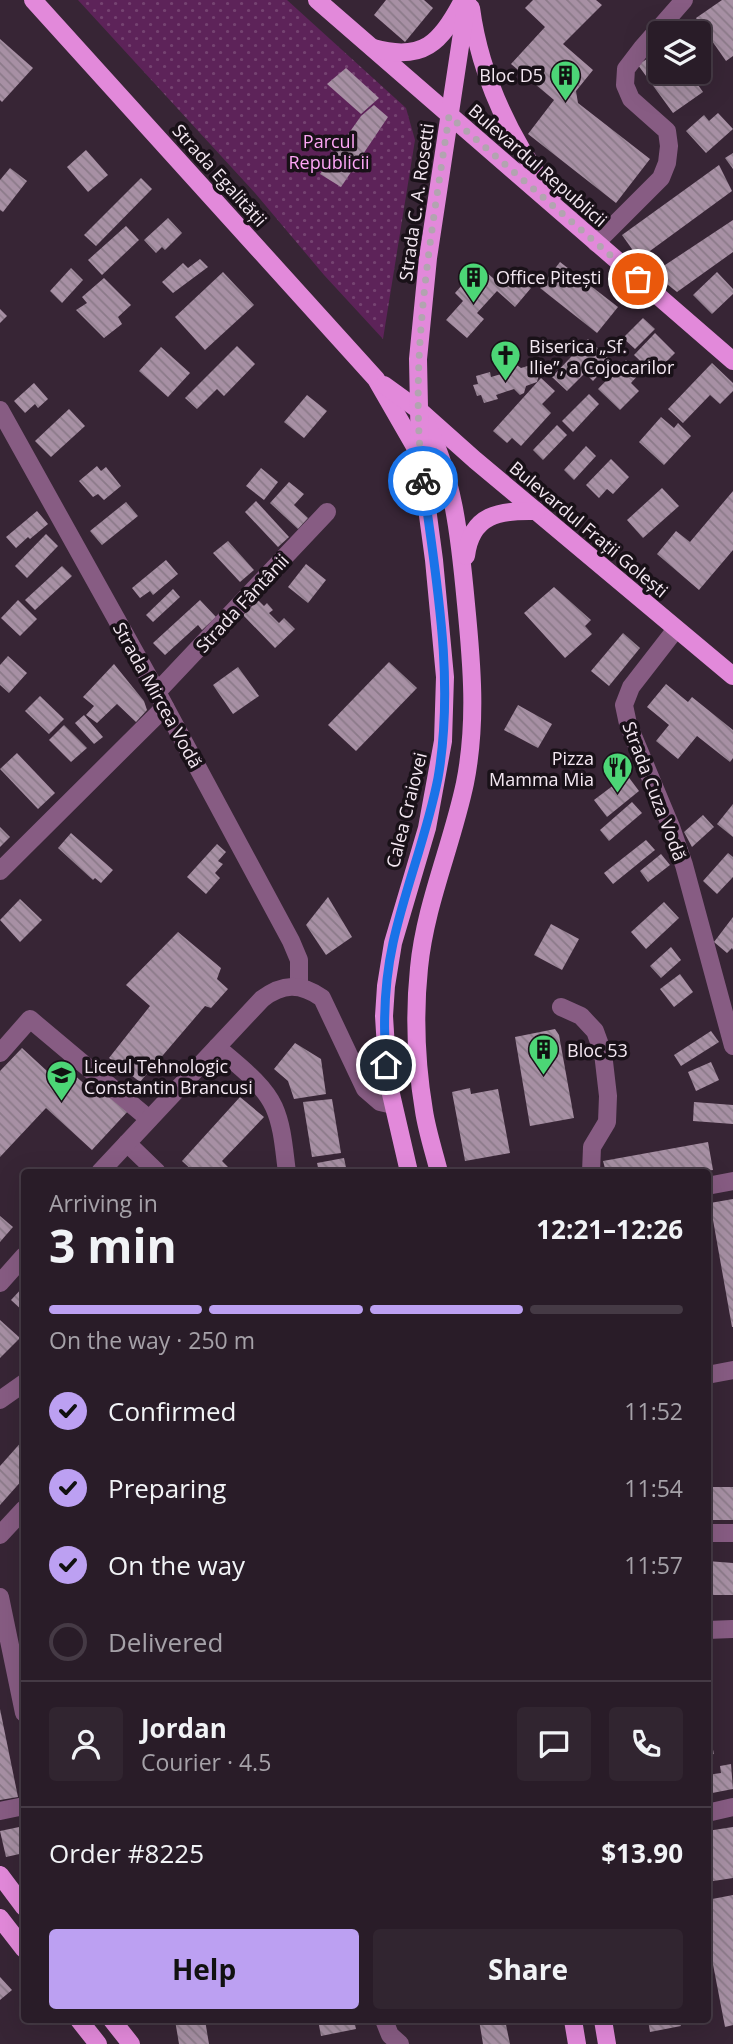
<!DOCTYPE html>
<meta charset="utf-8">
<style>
:root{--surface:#291c28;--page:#312530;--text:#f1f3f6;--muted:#a5a1a8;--line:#453a45;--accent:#bca0f2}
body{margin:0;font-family:"Open Sans",sans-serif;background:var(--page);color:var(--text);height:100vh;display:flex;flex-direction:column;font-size:26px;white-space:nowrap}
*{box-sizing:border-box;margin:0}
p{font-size:23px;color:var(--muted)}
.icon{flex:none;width:38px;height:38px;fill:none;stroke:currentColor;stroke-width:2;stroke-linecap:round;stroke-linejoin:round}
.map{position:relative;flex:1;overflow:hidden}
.drawer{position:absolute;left:21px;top:1169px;width:690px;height:854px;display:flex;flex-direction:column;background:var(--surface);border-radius:7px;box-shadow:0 7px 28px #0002,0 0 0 2px var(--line)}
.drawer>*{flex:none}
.tools{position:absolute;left:648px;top:21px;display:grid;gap:14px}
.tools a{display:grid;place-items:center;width:63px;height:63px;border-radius:7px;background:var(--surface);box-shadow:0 7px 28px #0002,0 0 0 2px var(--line);font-size:35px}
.pin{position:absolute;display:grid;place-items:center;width:60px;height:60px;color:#fff;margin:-30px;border:4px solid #fff;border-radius:50%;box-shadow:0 2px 7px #0007}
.courier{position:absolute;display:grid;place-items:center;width:70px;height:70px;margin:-35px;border:5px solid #1a73e8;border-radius:50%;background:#fff;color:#222;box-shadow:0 2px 9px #0007}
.overview em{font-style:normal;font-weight:700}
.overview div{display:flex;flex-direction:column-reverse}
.overview{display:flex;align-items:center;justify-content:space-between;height:119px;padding:0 28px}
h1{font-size:46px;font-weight:700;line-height:52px}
.bar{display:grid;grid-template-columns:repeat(4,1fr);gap:10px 7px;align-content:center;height:84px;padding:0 28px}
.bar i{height:9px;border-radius:5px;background:var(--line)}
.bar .selected{background:var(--accent)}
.bar p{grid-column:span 4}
.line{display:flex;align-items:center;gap:18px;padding:0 28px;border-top:2px solid var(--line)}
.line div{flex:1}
.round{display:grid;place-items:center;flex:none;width:74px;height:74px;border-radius:7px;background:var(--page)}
ol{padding:0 28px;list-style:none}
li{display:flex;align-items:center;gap:21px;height:77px}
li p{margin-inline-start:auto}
li .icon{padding:7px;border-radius:50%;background:var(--accent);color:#111;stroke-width:4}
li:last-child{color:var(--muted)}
li i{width:38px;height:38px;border:4px solid var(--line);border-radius:50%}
.button{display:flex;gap:14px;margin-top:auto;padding:14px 28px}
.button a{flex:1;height:80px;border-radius:7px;background:var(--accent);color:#111;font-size:28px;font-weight:700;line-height:80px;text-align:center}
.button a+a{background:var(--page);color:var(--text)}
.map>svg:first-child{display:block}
.park{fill:url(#park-dots)}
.building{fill:url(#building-back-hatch)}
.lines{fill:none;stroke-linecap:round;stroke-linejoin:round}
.minor{stroke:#875c83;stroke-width:18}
.major{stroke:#e289da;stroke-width:18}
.done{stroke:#b2a4b0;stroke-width:7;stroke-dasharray:0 12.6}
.route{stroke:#1a73e8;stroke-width:9}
.labels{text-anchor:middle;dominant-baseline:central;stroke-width:7;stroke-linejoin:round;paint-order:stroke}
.poi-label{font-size:18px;fill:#f4e8f2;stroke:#191118;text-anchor:start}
.park-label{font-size:18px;fill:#fea6f6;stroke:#191118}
.street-label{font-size:18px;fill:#f4e8f2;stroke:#191118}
</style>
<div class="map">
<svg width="733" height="2044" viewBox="0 0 733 2044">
<defs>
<pattern id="park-dots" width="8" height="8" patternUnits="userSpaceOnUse" patternTransform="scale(1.75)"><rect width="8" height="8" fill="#5d2359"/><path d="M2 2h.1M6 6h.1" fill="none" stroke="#754371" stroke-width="1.8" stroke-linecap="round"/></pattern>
<pattern id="building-back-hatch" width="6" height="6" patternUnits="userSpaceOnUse" patternTransform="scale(1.75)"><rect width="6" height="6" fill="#a790a4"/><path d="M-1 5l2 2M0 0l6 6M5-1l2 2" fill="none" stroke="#8b7a89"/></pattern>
</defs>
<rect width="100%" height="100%" fill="#372535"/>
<path class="park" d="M78,0H287L406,108L415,140L383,339L324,275L255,193Z"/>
<g class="building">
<path d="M386,0H424L433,8L405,42L374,15Z"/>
<path d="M533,0H596L602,5L563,44L593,70L576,91L578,103L650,159L616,203L528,134L554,100L511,64L545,27L525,8Z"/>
<path d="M722,0H733V56L726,61L696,18Z"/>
<path d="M0,39L33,68L2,102L0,100Z"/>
<path d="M660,50V72H689L703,92L673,113L638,65Z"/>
<path d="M346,68L379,98L361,114L327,84Z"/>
<path d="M374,105L388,117L341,187L320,174L361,116Z"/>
<path d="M718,113L733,129L706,153L686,131L704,115L709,121Z"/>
<path d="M86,150L108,175L88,192L67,167Z"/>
<path d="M733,153V169L725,158Z"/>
<path d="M719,165L732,191L639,259L622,235Z"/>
<path d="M10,168L27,181L3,212L0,210V180Z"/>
<path d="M141,178L152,189L96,246L84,235Z"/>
<path d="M168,218L182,233L165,250L162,247L156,253L144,240Z"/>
<path d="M733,220V252L677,292L653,273Z"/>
<path d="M126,226L139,240L102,275L88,260Z"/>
<path d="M200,259L208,267L173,293L162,282L183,263L188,268Z"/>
<path d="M560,262L618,307L597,333L540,288Z"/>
<path d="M479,266L501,285L513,272L531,288L515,307L497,291L477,313L484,319L467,338L446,320L463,301L455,293Z"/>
<path d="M71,268L83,280L62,303L50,291Z"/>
<path d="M223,272L254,305L205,350L175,317Z"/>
<path d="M717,272L733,289V294L712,314L693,295Z"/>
<path d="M104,278L131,305L118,317L122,324L104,338L76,310L87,303L82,297Z"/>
<path d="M0,309L7,316L0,323Z"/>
<path d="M643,318L655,329L635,349L623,338Z"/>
<path d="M655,333L675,353L654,374L634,355Z"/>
<path d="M588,339L611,361L593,381L585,373L567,391L552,377Z"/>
<path d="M237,346L255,364L224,396L217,389L197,409L185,398Z"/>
<path d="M161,347L190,373L168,397L139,371Z"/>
<path d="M626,360L640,373L631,383L639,391L620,410L598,389Z"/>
<path d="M514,363L521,368L531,365L536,367L540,371L537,382L526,386L524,393L520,395L514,389L496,395L498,399L484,403L481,395L477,396L473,385L478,384L476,376L490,372L491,377L508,372L510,364Z"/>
<path d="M712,363L733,383V391L720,404L710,395L683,423L668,409Z"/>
<path d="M541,378L555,391L542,404L551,413L521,446L512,438L507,443L493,431Z"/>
<path d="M34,383L48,399L38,408L35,404L25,413L14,401Z"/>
<path d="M589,394L599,404L573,432L562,421Z"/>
<path d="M307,395L327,411L304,438L284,422Z"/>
<path d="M69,409L85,426L51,457L35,441Z"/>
<path d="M661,417L674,428L678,423L691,436L664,465L639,442Z"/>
<path d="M557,425L567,435L543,460L533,450Z"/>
<path d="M586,446L596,456L574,480L564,470Z"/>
<path d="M611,459L629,477L613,494L607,489L599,498L586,485Z"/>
<path d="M97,466L101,471L106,467L121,486L104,500L98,494L93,497L79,481Z"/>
<path d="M261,468L278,482L264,500L246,486Z"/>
<path d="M289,482L304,494L294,505L308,518L298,529L270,503Z"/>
<path d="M662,488L679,506L643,538L627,520Z"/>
<path d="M733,491V550L699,590L657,554L676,531L690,542Z"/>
<path d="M256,501L289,537L278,547L245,512Z"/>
<path d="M126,502L138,516L102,545L90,531Z"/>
<path d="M37,511L48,524L30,539L28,537L16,548L6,537Z"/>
<path d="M46,534L58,546L27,578L15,566Z"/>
<path d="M228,541L254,570L240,582L213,553Z"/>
<path d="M166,560L178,574L153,595L150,591L140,598L132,588Z"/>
<path d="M306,564L326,580L308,603L288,587Z"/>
<path d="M62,566L72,576L35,610L25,600Z"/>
<path d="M554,587L591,620L585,626L592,634L565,658L524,613Z"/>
<path d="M173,589L180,597L153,622L146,615Z"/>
<path d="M18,600L37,619L20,636L1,618Z"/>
<path d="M200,600L216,617L202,630L198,625L165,655L153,643Z"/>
<path d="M258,600L264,606L267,603L273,610L269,613L279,623L284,618L295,629L275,648L243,615Z"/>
<path d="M623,633L640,648L609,686L591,671Z"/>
<path d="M8,656L27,673L9,693L0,685V665Z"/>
<path d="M389,662L417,688L356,751L328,725Z"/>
<path d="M114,664L144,701L147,710L136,722L117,704L97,723L86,715L94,706L83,697Z"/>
<path d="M238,667L259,696L233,714L213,685Z"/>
<path d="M666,684L688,702L692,697L733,730V758L730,762L697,736L678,759L656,741L669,725L647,707Z"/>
<path d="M40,696L64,719L49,734L25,711Z"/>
<path d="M518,705L552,724L538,748L504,730Z"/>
<path d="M84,715L103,737L94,744L75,723Z"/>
<path d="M64,725L87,748L71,762L49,740Z"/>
<path d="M17,753L55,793L38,809L0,769Z"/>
<path d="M627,775L639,791L607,817L594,800Z"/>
<path d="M632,802L642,813L609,841L600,830Z"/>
<path d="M733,804V837L717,824Z"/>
<path d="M703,815L714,827L692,847L684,832Z"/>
<path d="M0,827L10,837L0,847Z"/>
<path d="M71,833L113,870L101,883L95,878L93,880L58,848Z"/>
<path d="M646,840L655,850L613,884L604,873Z"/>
<path d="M217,844L226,852L218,861L223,864L215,873L220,878L206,894L187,877Z"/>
<path d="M728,853L733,857V877L717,894L703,881Z"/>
<path d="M661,854L670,865L648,882L640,871Z"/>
<path d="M328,897L352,937L326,955L306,925Z"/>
<path d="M20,899L42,920L20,942L0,920Z"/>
<path d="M664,902L679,918L646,949L631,932Z"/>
<path d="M733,917V950L732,948L727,953L714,942Z"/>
<path d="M551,924L579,939L562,970L534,955Z"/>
<path d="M178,932L221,968L217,979L228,989L211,1008L205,1006L140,1082L109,1058L150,1006L126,985Z"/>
<path d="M671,947L681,960L661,978L650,966Z"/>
<path d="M680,974L693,992L674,1007L660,989Z"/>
<path d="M555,1029L559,1035L574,1118L530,1126L515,1037Z"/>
<path d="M711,1031L719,1042L681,1066L674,1055Z"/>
<path d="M295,1043L321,1059L326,1094L294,1099L288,1081L274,1069Z"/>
<path d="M22,1048L60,1083L71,1072L100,1098L108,1090L129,1110L92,1150L46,1108L0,1157V1071Z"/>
<path d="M711,1062L719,1080L696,1091L688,1072Z"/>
<path d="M470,1088L471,1094L498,1089L510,1153L465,1161L452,1092Z"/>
<path d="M240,1097L264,1117L222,1161L233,1172H194L182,1161Z"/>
<path d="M332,1099L341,1153L312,1157L303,1102Z"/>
<path d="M694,1102L733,1105V1124L693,1121Z"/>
<path d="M708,1142L713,1170L698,1172H606L603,1161Z"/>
<path d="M344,1158L347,1172H319L317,1163Z"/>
<path d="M733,1199V1327H732L710,1203Z"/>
<path d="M0,1216L13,1227L0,1242Z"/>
<path d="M24,1286V1312L11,1300Z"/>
<path d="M0,1320L20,1338L0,1358Z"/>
<path d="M24,1439V1478L0,1505V1466Z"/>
<rect x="707" y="1487" width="26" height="33"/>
<path d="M707,1561L733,1563V1595H707Z"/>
<path d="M0,1709L18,1797L0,1800Z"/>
<path d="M707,1724L714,1754L707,1755Z"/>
<path d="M731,1764L733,1789L707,1794V1775L721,1773L720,1766Z"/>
<path d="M24,1826V1853L6,1857L0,1831Z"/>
<path d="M733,1827V1878L707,1882V1831Z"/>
<path d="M733,1895V2025L725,2027L707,1933V1900Z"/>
<path d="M0,1977L12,1990L0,2000Z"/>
<path d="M175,2020H205L209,2044H179Z"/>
<path d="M318,2020H354L356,2029L321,2036Z"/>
<path d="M479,2020H505L510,2044H483Z"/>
<path d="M648,2020H679L681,2026L650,2032Z"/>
</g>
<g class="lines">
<g class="minor">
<path d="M596,243L661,178L667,163L669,146L667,131L631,99L625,85L626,69L642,48L684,0"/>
<path d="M0,410L157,692L291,941L299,960V986"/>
<path d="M676,629L631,687L624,705L628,724L671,827L684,865L733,1046"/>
<path d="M157,692L327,512"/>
<path d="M0,871L165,707"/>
<path d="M561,1007L581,1016L595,1031L603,1053L608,1096L607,1122L592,1147L591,1172"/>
<path d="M217,1047C236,1064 263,1083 274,1107C283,1127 284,1151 287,1172"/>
<path d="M0,1053L30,1019L149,1119"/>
<path d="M127,1143L157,1172"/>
<path d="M100,1172L262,999C283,983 300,983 322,998L365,1089L380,1102L393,1105"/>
<path d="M707,1186L733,1181"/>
<path d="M0,1283L24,1256"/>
<path d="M707,1375L733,1370"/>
<path d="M0,1400L24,1383"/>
<path d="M707,1533H733"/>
<path d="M0,1535L24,1509"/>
<path d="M0,1597L24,1713"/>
<path d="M707,1630L733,1629"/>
<path d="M0,1811L24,1806"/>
<path d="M707,1813L733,1807"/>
<path d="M384,2020L390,2035L400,2044"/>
</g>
<g class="major">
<path d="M33,0L376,379L418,452"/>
<path d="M317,0L733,361"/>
<path d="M471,8C480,76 512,141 552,196"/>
<path d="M373,48C423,62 441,43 463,0"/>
<path d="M384,385L420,411L475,460L733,676"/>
<path d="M422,415C454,474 460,539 466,604C472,665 477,723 465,783C452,845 425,905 419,968C414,1016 416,1063 424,1111C427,1131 434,1152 439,1172"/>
<path d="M466,556C471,514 500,510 536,511"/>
<path d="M409,1172L388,1081L384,1016L386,986L393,943L427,828L443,741L445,677L434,560L420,456L418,359L428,258L467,0"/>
<path d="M0,1875L24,1907"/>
<path d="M0,1918L24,1949"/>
<path d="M79,2020L98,2044"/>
<path d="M112,2020L131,2044"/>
<path d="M573,2020L577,2044"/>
<path d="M603,2020L607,2044"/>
</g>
</g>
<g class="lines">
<path class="done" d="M423,481C408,359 431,237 449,116L638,279"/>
<path class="route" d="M386,1065C383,1024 384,984 393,943C405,888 427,835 438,778C455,680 436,579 423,481"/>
</g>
<defs>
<symbol id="building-pin" viewBox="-11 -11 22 30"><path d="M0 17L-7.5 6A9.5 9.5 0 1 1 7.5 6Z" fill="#4cd676" stroke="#191118"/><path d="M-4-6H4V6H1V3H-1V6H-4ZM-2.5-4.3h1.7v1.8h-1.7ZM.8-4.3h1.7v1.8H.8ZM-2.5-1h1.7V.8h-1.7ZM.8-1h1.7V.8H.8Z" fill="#111"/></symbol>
<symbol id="church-pin" viewBox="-11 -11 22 30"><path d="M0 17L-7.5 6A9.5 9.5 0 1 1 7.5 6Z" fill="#4cd676" stroke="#191118"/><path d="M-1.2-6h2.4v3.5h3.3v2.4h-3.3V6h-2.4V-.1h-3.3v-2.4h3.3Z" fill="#111"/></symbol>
<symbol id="restaurant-pin" viewBox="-11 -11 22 30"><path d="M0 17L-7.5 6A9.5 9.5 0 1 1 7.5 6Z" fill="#4cd676" stroke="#191118"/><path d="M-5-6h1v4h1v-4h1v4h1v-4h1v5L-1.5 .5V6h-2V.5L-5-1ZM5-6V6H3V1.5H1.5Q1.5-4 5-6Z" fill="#111"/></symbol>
<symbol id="university-pin" viewBox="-11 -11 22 30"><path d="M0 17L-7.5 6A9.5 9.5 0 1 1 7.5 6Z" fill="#4cd676" stroke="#191118"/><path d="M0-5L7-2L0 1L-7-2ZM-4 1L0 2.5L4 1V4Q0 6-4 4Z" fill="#111"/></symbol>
</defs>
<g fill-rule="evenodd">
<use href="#building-pin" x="548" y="58" width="35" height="47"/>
<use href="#building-pin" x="456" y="260" width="35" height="47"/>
<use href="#church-pin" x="488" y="338" width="35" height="47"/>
<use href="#restaurant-pin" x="600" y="750" width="35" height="47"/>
<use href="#building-pin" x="526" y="1032" width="35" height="47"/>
<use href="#university-pin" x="44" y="1058" width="35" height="47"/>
</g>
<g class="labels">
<g class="poi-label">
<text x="543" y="75" text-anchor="end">Bloc D5</text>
<text x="496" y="277">Office Pitești</text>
<text x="529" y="346">Biserica „Sf.<tspan x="529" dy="21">Ilie”, a Cojocarilor</tspan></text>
<text x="594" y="758" text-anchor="end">Pizza<tspan x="594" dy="21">Mamma Mia</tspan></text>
<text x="567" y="1050">Bloc 53</text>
<text x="84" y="1066">Liceul Tehnologic<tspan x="84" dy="21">Constantin Brancusi</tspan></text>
</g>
<g class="park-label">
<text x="329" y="141">Parcul<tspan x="329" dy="21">Republicii</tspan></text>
</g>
<g class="street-label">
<text transform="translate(538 165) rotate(41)">Bulevardul Republicii</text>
<text transform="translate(220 175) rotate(48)">Strada Egalității</text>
<text transform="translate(416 202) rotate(-82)">Strada C. A. Rosetti</text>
<text transform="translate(589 529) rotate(40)">Bulevardul Frații Golești</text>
<text transform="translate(242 603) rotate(-47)">Strada Fântânii</text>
<text transform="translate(158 695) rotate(61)">Strada Mircea Vodă</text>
<text transform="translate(655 791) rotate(69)">Strada Cuza Vodă</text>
<text transform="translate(406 810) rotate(-76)">Calea Craiovei</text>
</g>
</g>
</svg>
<div class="tools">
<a><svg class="icon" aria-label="layers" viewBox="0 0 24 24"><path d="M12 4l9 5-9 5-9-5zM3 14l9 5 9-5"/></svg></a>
</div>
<div class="pin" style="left:638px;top:279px;background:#ea580c"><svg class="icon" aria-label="bag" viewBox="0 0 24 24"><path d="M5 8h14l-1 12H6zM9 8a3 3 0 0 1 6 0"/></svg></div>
<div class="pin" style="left:386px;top:1065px;background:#1f2937"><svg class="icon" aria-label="home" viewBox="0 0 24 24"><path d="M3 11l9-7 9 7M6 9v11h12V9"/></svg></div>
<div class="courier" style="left:423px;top:481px"><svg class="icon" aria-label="bike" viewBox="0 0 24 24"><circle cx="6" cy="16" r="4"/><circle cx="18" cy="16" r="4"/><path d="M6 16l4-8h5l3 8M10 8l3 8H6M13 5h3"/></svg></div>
<section class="drawer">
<div class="overview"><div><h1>3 min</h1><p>Arriving in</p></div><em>12:21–12:26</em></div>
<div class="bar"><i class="selected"></i><i class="selected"></i><i class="selected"></i><i></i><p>On the way · 250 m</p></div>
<ol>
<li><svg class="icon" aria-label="check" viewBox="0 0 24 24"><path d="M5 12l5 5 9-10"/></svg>Confirmed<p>11:52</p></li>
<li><svg class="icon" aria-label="check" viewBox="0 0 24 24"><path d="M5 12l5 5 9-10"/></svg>Preparing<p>11:54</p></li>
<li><svg class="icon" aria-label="check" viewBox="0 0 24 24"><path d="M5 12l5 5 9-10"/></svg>On the way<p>11:57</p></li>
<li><i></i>Delivered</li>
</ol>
<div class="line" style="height:126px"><a class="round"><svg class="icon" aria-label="person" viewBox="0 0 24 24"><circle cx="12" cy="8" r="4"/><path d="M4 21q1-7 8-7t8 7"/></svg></a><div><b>Jordan</b><p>Courier · 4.5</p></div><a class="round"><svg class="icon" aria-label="chat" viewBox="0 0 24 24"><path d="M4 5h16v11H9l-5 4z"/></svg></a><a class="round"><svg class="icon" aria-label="phone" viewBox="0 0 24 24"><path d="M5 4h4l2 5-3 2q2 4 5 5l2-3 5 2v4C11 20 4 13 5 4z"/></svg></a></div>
<div class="line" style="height:91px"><div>Order #8225</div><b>$13.90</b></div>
<div class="button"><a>Help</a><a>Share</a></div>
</section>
</div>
